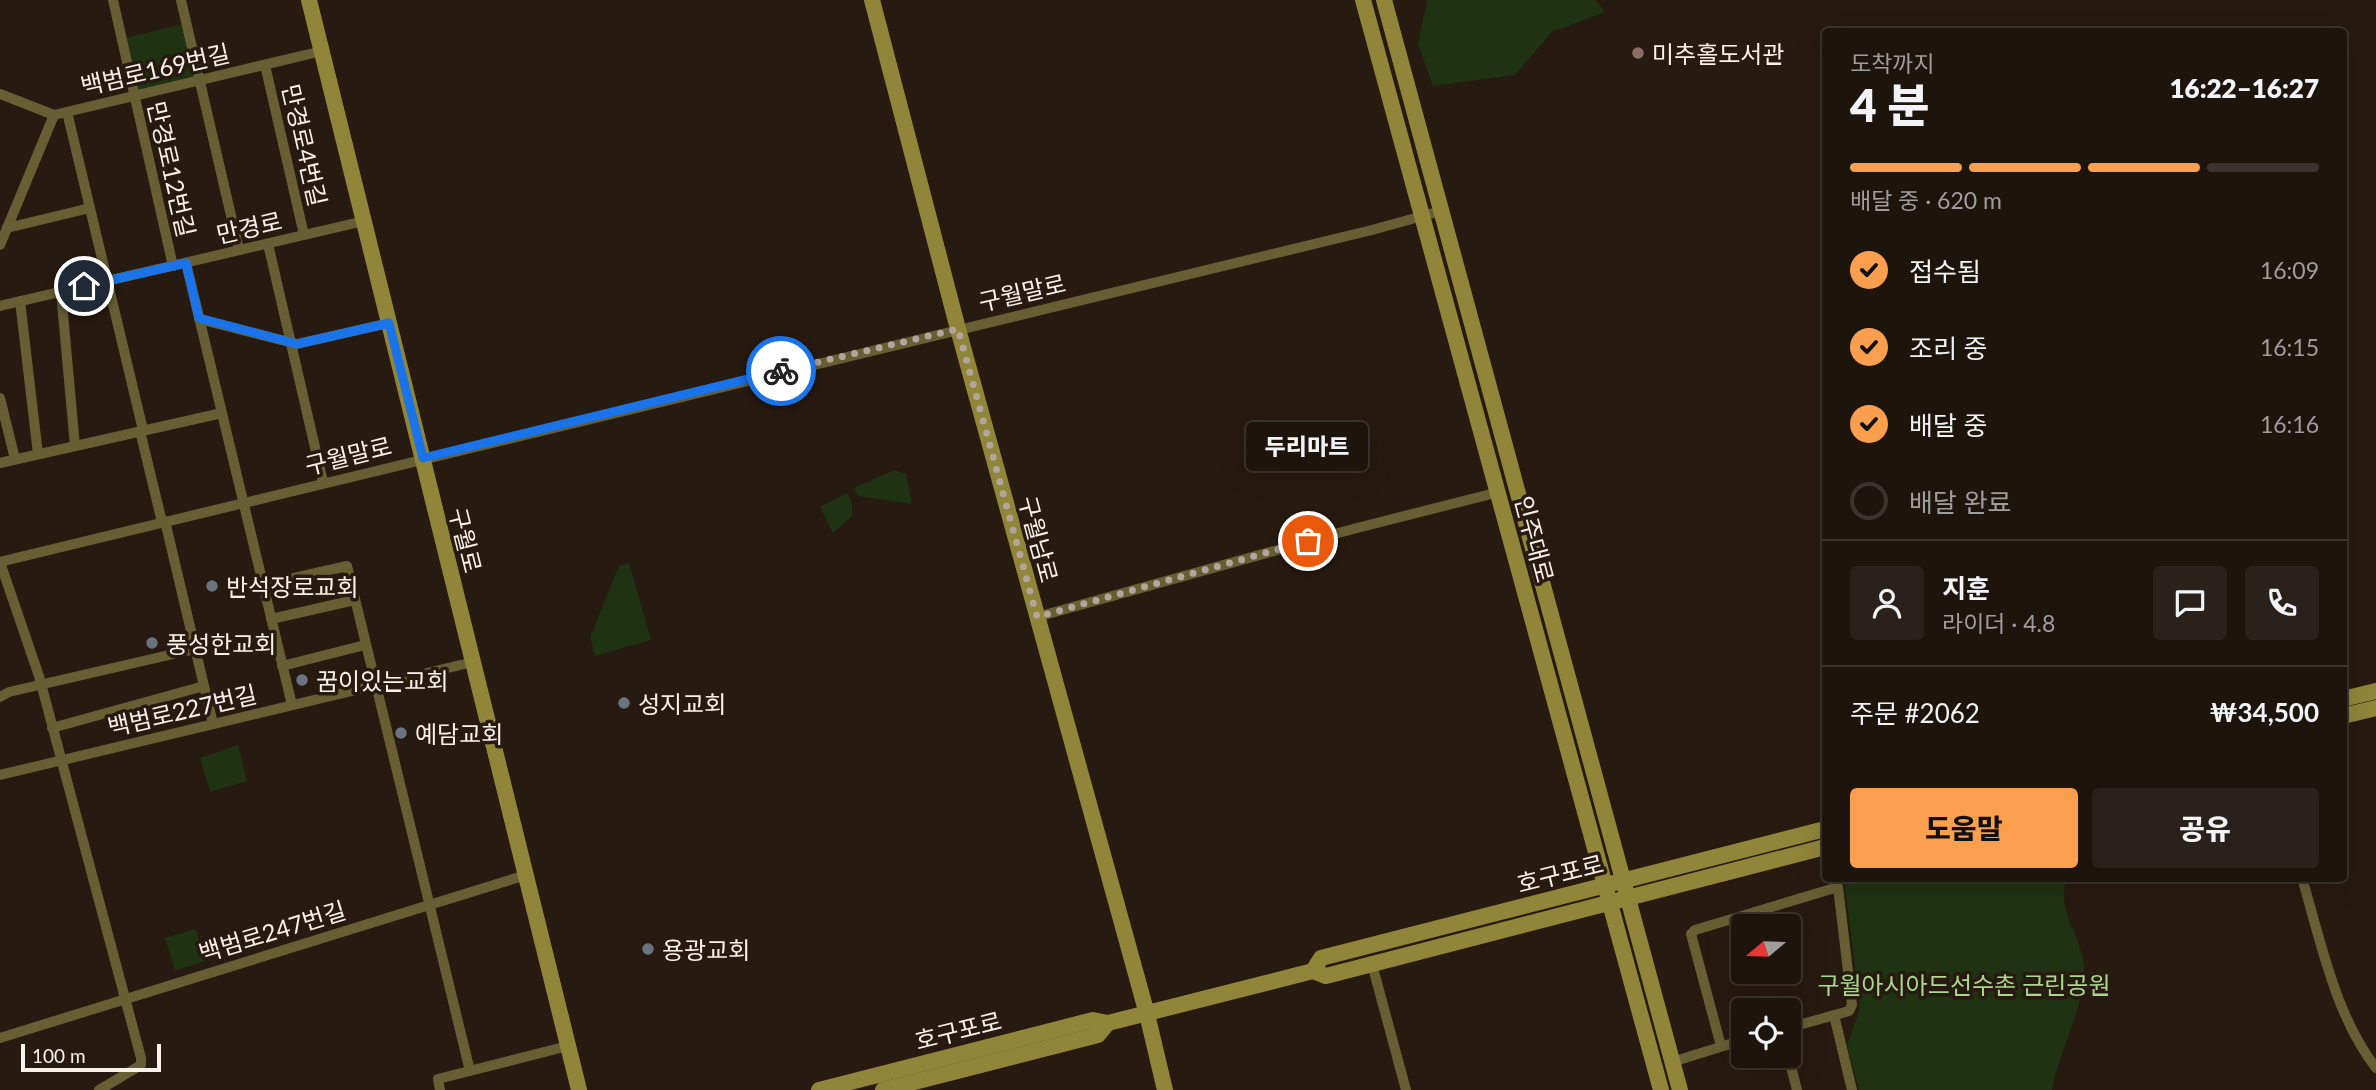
<!DOCTYPE html>
<html lang="ko">
<meta charset="utf-8">
<style>
:root{--surface:#1d140c;--page:#2a211a;--text:#f1f3f6;--muted:#a09e9d;--line:#3b332d;--accent:#fa9f4e}
body{margin:0;font-family:Lato,"Noto Sans KR",sans-serif;background:var(--page);color:var(--text);height:100vh;display:flex;flex-direction:column;font-size:26px;white-space:nowrap}
*{box-sizing:border-box;margin:0}
p{font-size:23px;color:var(--muted)}
.icon{flex:none;width:38px;height:38px;fill:none;stroke:currentColor;stroke-width:2;stroke-linecap:round;stroke-linejoin:round}
.map{position:relative;flex:1;overflow:hidden}
.drawer{position:absolute;left:1822px;top:28px;width:525px;height:854px;display:flex;flex-direction:column;background:var(--surface);border-radius:7px;box-shadow:0 7px 28px #0002,0 0 0 2px var(--line)}
.drawer>*{flex:none}
.needle{width:46px;rotate:251deg}
.controls{position:absolute;left:1731px;top:914px;display:grid;gap:14px}
.controls a{display:grid;place-items:center;width:70px;height:70px;border-radius:7px;background:var(--surface);box-shadow:0 7px 28px #0002,0 0 0 2px var(--line);font-size:35px}
.scale{position:absolute;left:21px;bottom:18px;width:140px;box-sizing:border-box;padding-left:7px;border:4px solid #fbf1eb;border-top:0;font-size:19px;line-height:24px;white-space:nowrap;color:#fbf1eb;-webkit-text-stroke:5px #271a10;paint-order:stroke}
.pin{position:absolute;display:grid;place-items:center;width:60px;height:60px;color:#fff;margin:-30px;border:4px solid #fff;border-radius:50%;box-shadow:0 2px 7px #0007}
.courier{position:absolute;display:grid;place-items:center;width:70px;height:70px;margin:-35px;border:5px solid #1a73e8;border-radius:50%;background:#fff;color:#222;box-shadow:0 2px 9px #0007}
.bubble{position:absolute;height:49px;border-radius:7px;background:var(--surface);box-shadow:0 7px 28px #0002,0 0 0 2px var(--line);font-size:23px;font-weight:800;line-height:49px;text-align:center}
.head em{font-style:normal;font-weight:800}
.head div{display:flex;flex-direction:column-reverse}
.head{display:flex;align-items:center;justify-content:space-between;height:119px;padding:0 28px}
h1{font-size:46px;font-weight:800;line-height:52px}
.bar{display:grid;grid-template-columns:repeat(4,1fr);gap:10px 7px;align-content:center;height:84px;padding:0 28px}
.bar i{height:9px;border-radius:5px;background:var(--line)}
.bar .active{background:var(--accent)}
.bar p{grid-column:span 4}
.line{display:flex;align-items:center;gap:18px;padding:0 28px;border-top:2px solid var(--line)}
.line div{flex:1}
.round{display:grid;place-items:center;flex:none;width:74px;height:74px;border-radius:7px;background:var(--page)}
ol{padding:0 28px;list-style:none}
li{display:flex;align-items:center;gap:21px;height:77px}
li p{margin-inline-start:auto}
li .icon{padding:7px;border-radius:50%;background:var(--accent);color:#111;stroke-width:4}
li:last-child{color:var(--muted)}
li i{width:38px;height:38px;border:4px solid var(--line);border-radius:50%}
.cta{display:flex;gap:14px;margin-top:auto;padding:14px 28px}
.cta a{flex:1;height:80px;border-radius:7px;background:var(--accent);color:#111;font-size:28px;font-weight:800;line-height:80px;text-align:center}
.cta a+a{background:var(--page);color:var(--text)}
.map>svg:first-child{display:block}
.green{fill:#1f3211}
.lines{fill:none;stroke-linecap:round;stroke-linejoin:round}
.street{stroke:#675f33;stroke-width:10}
.secondary{stroke:#91853a;stroke-width:16}
.done{stroke:#b1a69e;stroke-width:7;stroke-dasharray:0 12.6}
.route{stroke:#1a73e8;stroke-width:9}
.education-dot{fill:#8d6e63;stroke:#271a10;stroke-width:2.5}
.worship-dot{fill:#6b7280;stroke:#271a10;stroke-width:2.5}
.labels{text-anchor:middle;dominant-baseline:central;stroke-width:7;stroke-linejoin:round;paint-order:stroke}
.poi-label{font-size:24px;fill:#fbf1eb;stroke:#271a10;text-anchor:start}
.street-label{font-size:24px;fill:#fbf1eb;stroke:#271a10}
.park-label{font-size:24px;fill:#aad88d;stroke:#271a10}
</style>
<div class="map">
<svg width="2376" height="1090" viewBox="0 0 2376 1090">
<rect width="100%" height="100%" fill="#271a10"/>
<g class="green">
<path d="M1427,0H1596L1605,12L1552,32L1515,75L1433,86L1418,44Z"/>
<path d="M183,24L194,79L136,90L125,38Z"/>
<path d="M894,470L906,474L912,504L858,496L854,488Z"/>
<path d="M847,493L852,503V516L833,533L820,507Z"/>
<path d="M629,563L651,640L595,656L590,637L619,566Z"/>
<path d="M238,745L247,781L210,792L200,758Z"/>
<path d="M1937,879H2067C2054,910 2085,939 2084,971C2083,1013 2059,1049 2052,1090H1859L1847,1045L1860,1008L1844,879H1912L1914,884Z"/>
<path d="M195,929L208,960L175,971L165,938Z"/>
</g>
<g class="lines">
<g class="street">
<path d="M113,0L173,266"/>
<path d="M181,0L239,250"/>
<path d="M265,65L304,235"/>
<path d="M0,94L54,115L322,51"/>
<path d="M67,112L143,430"/>
<path d="M7,228L90,208"/>
<path d="M268,244L323,482"/>
<path d="M0,245L54,115"/>
<path d="M186,263L292,705"/>
<path d="M61,292L75,446"/>
<path d="M20,301L38,454"/>
<path d="M0,306L364,221"/>
<path d="M199,319L297,344L389,323"/>
<path d="M0,398L15,459"/>
<path d="M140,431L162,522"/>
<path d="M0,463L222,413"/>
<path d="M165,521L213,724"/>
<path d="M263,585L347,566L470,1071"/>
<path d="M1037,617L1353,529L1499,492"/>
<path d="M271,619L355,600"/>
<path d="M282,666L365,645"/>
<path d="M0,697L9,692L195,649"/>
<path d="M52,728L204,686"/>
<path d="M0,775L473,662"/>
<path d="M2302,878C2321,942 2335,1015 2376,1068"/>
<path d="M1372,964L1406,1090"/>
<path d="M1834,1015L1852,1090"/>
<path d="M0,1038L526,875"/>
<path d="M1721,1046L1691,934L1695,930L1838,887L1852,1005L1849,1011L1788,1028"/>
<path d="M1788,1055L1797,1090"/>
<path d="M1672,1062L1743,1040"/>
<path d="M99,1090L141,1065V1058L39,676L0,562L1372,230L1441,211"/>
<path d="M440,1090L438,1079L568,1046"/>
</g>
<g class="secondary">
<path d="M309,0L579,1090"/>
<path d="M872,0L958,329L1147,1014L1165,1090"/>
<path d="M1363,0L1661,1090"/>
<path d="M1384,0C1480,364 1580,727 1680,1090"/>
<path d="M2343,699L2376,691"/>
<path d="M2343,716L2376,708"/>
<path d="M1313,971L1321,958L1825,829"/>
<path d="M819,1090L1093,1020L1108,1023L1313,971L1326,976L1825,847"/>
<path d="M883,1090L1098,1035L1108,1023"/>
</g>
</g>
<g class="lines">
<path class="done" d="M781,371L958,329L1037,617L1308,541"/>
<path class="route" d="M84,286L186,263L199,318L297,344L389,323L423,458L781,371"/>
</g>
<circle class="education-dot" cx="1638" cy="53" r="7"/>
<g class="worship-dot">
<circle cx="212" cy="586" r="7"/>
<circle cx="152" cy="643" r="7"/>
<circle cx="302" cy="680" r="7"/>
<circle cx="624" cy="703" r="7"/>
<circle cx="401" cy="733" r="7"/>
<circle cx="648" cy="949" r="7"/>
</g>
<g class="labels">
<g class="poi-label">
<text x="1652" y="53">미추홀도서관</text>
<text x="226" y="586">반석장로교회</text>
<text x="166" y="643">풍성한교회</text>
<text x="316" y="680">꿈이있는교회</text>
<text x="638" y="703">성지교회</text>
<text x="415" y="733">예담교회</text>
<text x="662" y="949">용광교회</text>
</g>
<g class="street-label">
<text transform="translate(155 69) rotate(-13)">백범로169번길</text>
<text transform="translate(305 145) rotate(77)">만경로4번길</text>
<text transform="translate(172 169) rotate(77)">만경로12번길</text>
<text transform="translate(249 227) rotate(-13)">만경로</text>
<text transform="translate(1022 292) rotate(-13)">구월말로</text>
<text transform="translate(348 455) rotate(-14)">구월말로</text>
<text transform="translate(1039 539) rotate(75)">구월남로</text>
<text transform="translate(1535 539) rotate(75)">인주대로</text>
<text transform="translate(466 540) rotate(76)">구월로</text>
<text transform="translate(182 710) rotate(-13)">백범로227번길</text>
<text transform="translate(1560 873) rotate(-14)">호구포로</text>
<text transform="translate(272 931) rotate(-17)">백범로247번길</text>
<text transform="translate(958 1030) rotate(-14)">호구포로</text>
</g>
<g class="park-label">
<text x="1964" y="984">구월아시아드선수촌 근린공원</text>
</g>
</g>
</svg>
<div class="controls">
<a><svg class="needle" viewBox="-14 -14 28 28"><path d="M0-13l5 13h-10z" fill="#e53935"/><path d="M0 13l5-13h-10z" fill="#a09e9d"/></svg></a>
<a><svg class="icon" aria-label="locate" viewBox="0 0 24 24"><circle cx="12" cy="12" r="6"/><path d="M12 2v4M12 18v4M2 12h4M18 12h4"/></svg></a>
</div>
<div class="scale">100 m</div>
<div class="pin" style="left:1308px;top:541px;background:#ea580c"><svg class="icon" aria-label="bag" viewBox="0 0 24 24"><path d="M5 8h14l-1 12H6zM9 8a3 3 0 0 1 6 0"/></svg></div>
<div class="pin" style="left:84px;top:286px;background:#1f2937"><svg class="icon" aria-label="home" viewBox="0 0 24 24"><path d="M3 11l9-7 9 7M6 9v11h12V9"/></svg></div>
<div class="courier" style="left:781px;top:371px"><svg class="icon" aria-label="bike" viewBox="0 0 24 24"><circle cx="6" cy="16" r="4"/><circle cx="18" cy="16" r="4"/><path d="M6 16l4-8h5l3 8M10 8l3 8H6M13 5h3"/></svg></div>
<div class="bubble" style="left:1246px;top:422px;width:122px">두리마트</div>
<section class="drawer">
<div class="head"><div><h1>4 분</h1><p>도착까지</p></div><em>16:22–16:27</em></div>
<div class="bar"><i class="active"></i><i class="active"></i><i class="active"></i><i></i><p>배달 중 · 620 m</p></div>
<ol>
<li><svg class="icon" aria-label="check" viewBox="0 0 24 24"><path d="M5 12l5 5 9-10"/></svg>접수됨<p>16:09</p></li>
<li><svg class="icon" aria-label="check" viewBox="0 0 24 24"><path d="M5 12l5 5 9-10"/></svg>조리 중<p>16:15</p></li>
<li><svg class="icon" aria-label="check" viewBox="0 0 24 24"><path d="M5 12l5 5 9-10"/></svg>배달 중<p>16:16</p></li>
<li><i></i>배달 완료</li>
</ol>
<div class="line" style="height:126px"><a class="round"><svg class="icon" aria-label="person" viewBox="0 0 24 24"><circle cx="12" cy="8" r="4"/><path d="M4 21q1-7 8-7t8 7"/></svg></a><div><b>지훈</b><p>라이더 · 4.8</p></div><a class="round"><svg class="icon" aria-label="chat" viewBox="0 0 24 24"><path d="M4 5h16v11H9l-5 4z"/></svg></a><a class="round"><svg class="icon" aria-label="phone" viewBox="0 0 24 24"><path d="M5 4h4l2 5-3 2q2 4 5 5l2-3 5 2v4C11 20 4 13 5 4z"/></svg></a></div>
<div class="line" style="height:91px"><div>주문 #2062</div><b>₩34,500</b></div>
<div class="cta"><a>도움말</a><a>공유</a></div>
</section>
</div>
